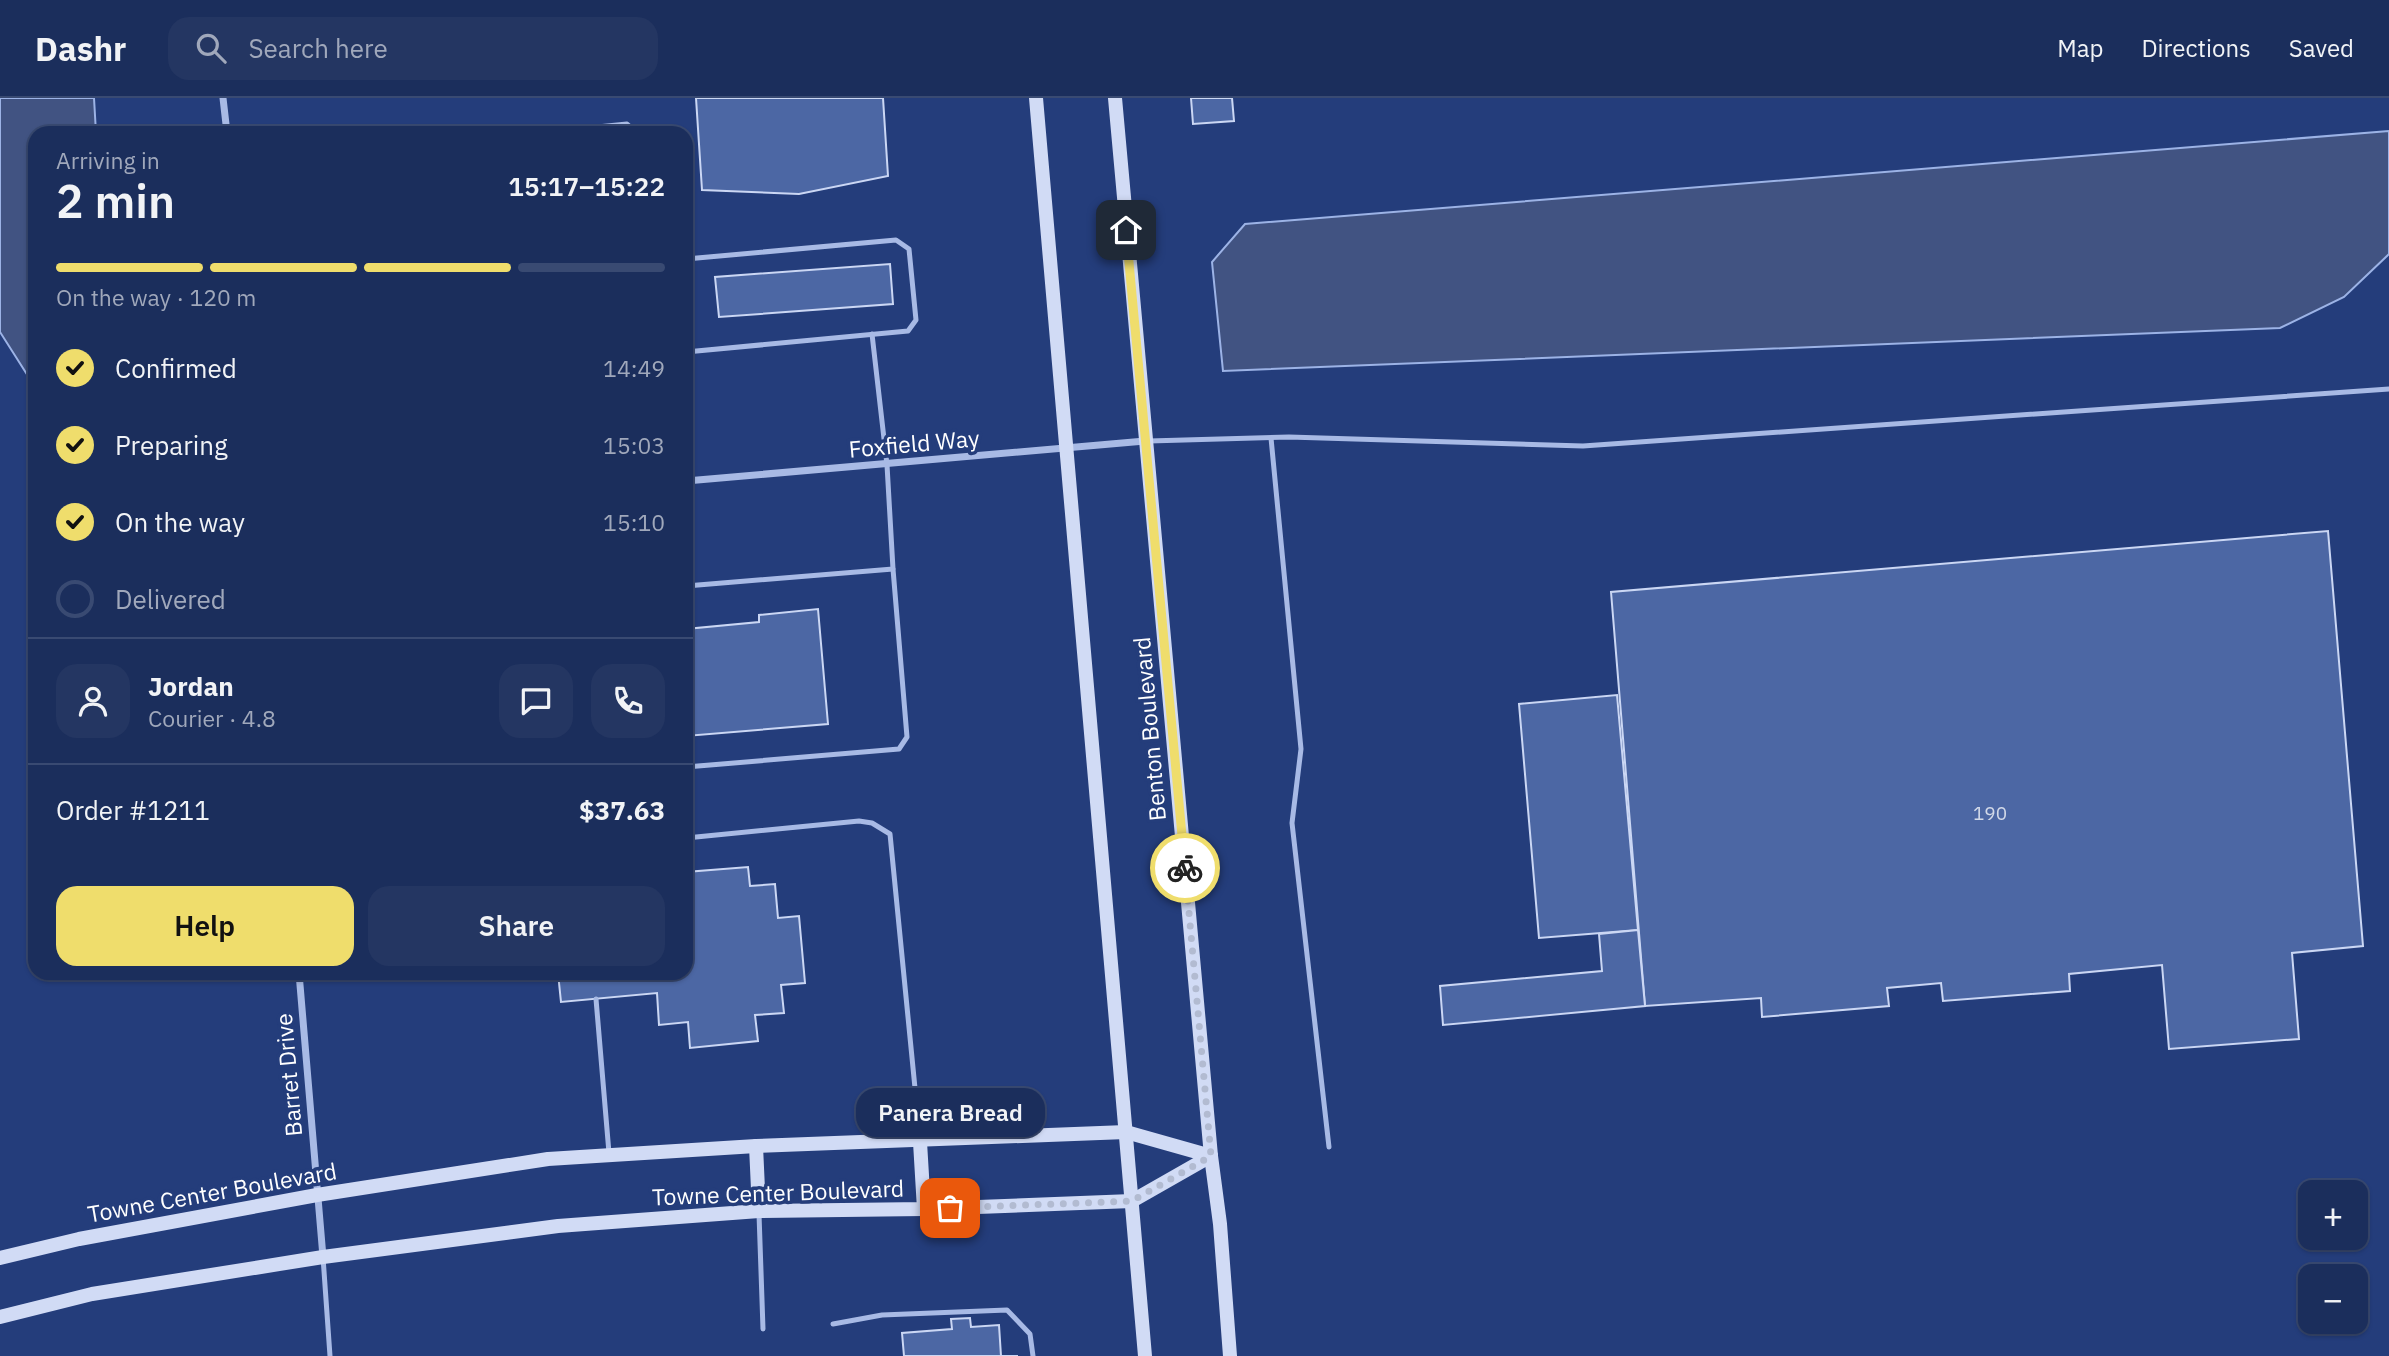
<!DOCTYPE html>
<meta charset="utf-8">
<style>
:root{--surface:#1b2e5c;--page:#243662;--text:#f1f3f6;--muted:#a0a8bb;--line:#394a72;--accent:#efdd6c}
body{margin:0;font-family:"IBM Plex Sans",sans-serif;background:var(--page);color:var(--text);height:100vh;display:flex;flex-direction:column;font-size:26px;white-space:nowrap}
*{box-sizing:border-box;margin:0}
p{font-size:23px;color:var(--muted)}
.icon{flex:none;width:38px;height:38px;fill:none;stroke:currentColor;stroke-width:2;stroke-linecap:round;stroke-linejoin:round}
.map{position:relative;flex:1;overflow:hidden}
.panel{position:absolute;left:28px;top:28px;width:665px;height:854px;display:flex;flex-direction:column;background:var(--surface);border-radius:21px;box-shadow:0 2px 5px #0004,0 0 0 2px var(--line)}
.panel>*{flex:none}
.controls{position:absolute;left:2298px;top:1082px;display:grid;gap:14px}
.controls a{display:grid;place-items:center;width:70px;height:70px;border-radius:14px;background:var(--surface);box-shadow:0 2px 5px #0004,0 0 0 2px var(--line);font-size:35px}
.pin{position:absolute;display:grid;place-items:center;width:60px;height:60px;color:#fff;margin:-30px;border-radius:14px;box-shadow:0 4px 10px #0006}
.courier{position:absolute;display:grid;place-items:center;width:70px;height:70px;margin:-35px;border:5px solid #efdd6c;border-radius:50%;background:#fff;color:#222;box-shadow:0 2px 9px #0007}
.bubble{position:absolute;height:49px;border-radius:21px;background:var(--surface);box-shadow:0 2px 5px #0004,0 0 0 2px var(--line);font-size:23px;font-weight:600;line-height:49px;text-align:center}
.summary em{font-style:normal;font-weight:600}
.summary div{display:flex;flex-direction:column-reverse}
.summary{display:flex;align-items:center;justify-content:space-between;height:119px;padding:0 28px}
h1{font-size:46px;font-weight:600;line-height:52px}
.bar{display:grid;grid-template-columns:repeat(4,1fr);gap:10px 7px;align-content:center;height:84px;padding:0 28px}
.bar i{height:9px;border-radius:5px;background:var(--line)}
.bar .active{background:var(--accent)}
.bar p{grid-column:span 4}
.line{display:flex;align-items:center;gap:18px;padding:0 28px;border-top:2px solid var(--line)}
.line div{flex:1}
.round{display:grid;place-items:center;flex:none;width:74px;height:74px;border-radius:21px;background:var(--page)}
ol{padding:0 28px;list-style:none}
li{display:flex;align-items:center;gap:21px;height:77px}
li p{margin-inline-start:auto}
li .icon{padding:7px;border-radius:50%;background:var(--accent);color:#111;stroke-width:4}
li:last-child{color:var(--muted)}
li i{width:38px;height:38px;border:4px solid var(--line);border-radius:50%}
.primary-button{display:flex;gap:14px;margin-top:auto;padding:14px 28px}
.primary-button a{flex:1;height:80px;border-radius:21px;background:var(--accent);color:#111;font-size:28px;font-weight:600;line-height:80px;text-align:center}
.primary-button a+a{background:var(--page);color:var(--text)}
header{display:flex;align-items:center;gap:42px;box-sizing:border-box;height:98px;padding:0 35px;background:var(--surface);border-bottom:2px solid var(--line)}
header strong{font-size:33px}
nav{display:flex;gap:38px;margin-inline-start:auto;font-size:24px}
.search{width:490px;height:63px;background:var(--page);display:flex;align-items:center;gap:18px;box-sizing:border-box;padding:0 24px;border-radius:21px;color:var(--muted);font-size:26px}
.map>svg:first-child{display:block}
.water{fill:#415382;stroke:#9cb3e6;stroke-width:2}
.building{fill:#4c67a4;stroke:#cbd7f4;stroke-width:2}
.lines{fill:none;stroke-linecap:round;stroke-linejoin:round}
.lane{stroke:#a8bae5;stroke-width:5}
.street{stroke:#a8bae5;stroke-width:7}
.secondary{stroke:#d1dbf5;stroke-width:14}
.done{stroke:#b2bbd1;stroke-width:7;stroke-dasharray:0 12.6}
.route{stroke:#efdd6c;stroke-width:9}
.labels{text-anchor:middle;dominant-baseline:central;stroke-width:7;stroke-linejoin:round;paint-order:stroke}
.number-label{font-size:19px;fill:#d2d9e8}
.street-label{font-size:23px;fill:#fff;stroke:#243d7b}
</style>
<header>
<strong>Dashr</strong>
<div class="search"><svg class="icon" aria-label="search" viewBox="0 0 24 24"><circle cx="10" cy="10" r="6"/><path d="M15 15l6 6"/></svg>Search here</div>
<nav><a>Map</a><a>Directions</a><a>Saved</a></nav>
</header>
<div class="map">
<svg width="2389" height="1258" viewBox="0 0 2389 1258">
<rect width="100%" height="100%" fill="#243d7b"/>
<g class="water">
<path d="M0,0H94L96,35H35V289L0,234Z"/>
<path d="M2389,33V156L2344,199L2280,230L1223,273L1212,164L1245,126Z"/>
</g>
<g class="building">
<path d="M696,0H883L888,78L799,96L702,92Z"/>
<path d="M1191,0H1232L1234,23L1193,26Z"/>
<path d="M890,166L893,206L719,219L715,179Z"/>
<path d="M2328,433L2363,848L2292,855L2299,941L2169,951L2162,867L2069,876L2070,893L1943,903L1941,885L1887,890L1889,908L1762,919L1761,900L1645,908L1611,494Z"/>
<path d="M818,511L828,626L686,638V531L759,524V517Z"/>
<path d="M1617,597L1638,832L1539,840L1519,606Z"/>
<path d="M748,769L750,788L775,786L778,820L799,818L805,885L781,887L784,915L755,917L758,943L690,950L688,924L659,927L657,895L561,904L558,875H686V774Z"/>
<path d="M1638,832L1645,908L1443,927L1440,888L1602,873L1599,836Z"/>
<path d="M970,1220L971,1229L999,1227L1001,1258H1018H904L902,1235L952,1231L951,1221Z"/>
</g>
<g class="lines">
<g class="lane">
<path d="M538,35L627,26L637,35"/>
<path d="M686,161L896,142L909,151L916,222L908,233L686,254"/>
<path d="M1271,340L1301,651L1292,725L1329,1049"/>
<path d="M1149,343L1289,339L1583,348L2389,291"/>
<path d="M686,488L893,471L887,367L872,236"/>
<path d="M686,669L899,651L907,639L893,471"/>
<path d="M686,740L859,723L872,725L890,736L920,1041"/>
<path d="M596,901L609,1055"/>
<path d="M759,1116L763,1231"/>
<path d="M323,1159L330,1258"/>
<path d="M833,1226L882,1217L1007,1212L1030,1236L1033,1258"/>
</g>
<g class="street">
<path d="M223,0L227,35"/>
<path d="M686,383L1145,343"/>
<path d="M299,875L323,1159"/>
</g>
<g class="secondary">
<path d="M1036,0L1145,1258"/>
<path d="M1115,0L1211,1058L1220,1126L1230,1258"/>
<path d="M920,1044L924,1111"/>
<path d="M756,1048L759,1113"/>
<path d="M0,1160L79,1141L317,1097L548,1061L756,1048L1126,1034L1211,1058"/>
<path d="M0,1219L92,1196L323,1159L558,1128L759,1113L924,1111L1132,1103L1211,1058"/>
</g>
</g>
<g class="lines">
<path class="done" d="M950,1110L1132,1103L1211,1058L1185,770"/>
<path class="route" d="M1126,132L1185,770"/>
</g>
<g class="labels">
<g class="number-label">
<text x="1990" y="715">190</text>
</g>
<g class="street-label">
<text transform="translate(914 345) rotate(-5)">Foxfield Way</text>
<text transform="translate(1149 631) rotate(-95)">Benton Boulevard</text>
<text transform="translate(288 977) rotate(-95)">Barret Drive</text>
<text transform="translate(212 1094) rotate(-10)">Towne Center Boulevard</text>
<text transform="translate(778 1094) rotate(-2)">Towne Center Boulevard</text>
</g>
</g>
</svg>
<div class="controls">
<a>+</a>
<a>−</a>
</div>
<div class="pin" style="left:950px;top:1110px;background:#ea580c"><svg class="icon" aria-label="bag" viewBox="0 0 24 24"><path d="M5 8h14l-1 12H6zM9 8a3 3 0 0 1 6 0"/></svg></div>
<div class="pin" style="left:1126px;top:132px;background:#1f2937"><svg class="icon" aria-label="home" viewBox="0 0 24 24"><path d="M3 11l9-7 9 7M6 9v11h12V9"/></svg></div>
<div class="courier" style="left:1185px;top:770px"><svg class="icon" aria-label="bike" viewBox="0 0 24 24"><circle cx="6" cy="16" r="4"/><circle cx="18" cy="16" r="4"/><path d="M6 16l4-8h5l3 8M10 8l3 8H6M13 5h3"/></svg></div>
<div class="bubble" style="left:856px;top:990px;width:189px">Panera Bread</div>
<section class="panel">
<div class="summary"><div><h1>2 min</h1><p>Arriving in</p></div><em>15:17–15:22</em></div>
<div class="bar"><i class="active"></i><i class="active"></i><i class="active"></i><i></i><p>On the way · 120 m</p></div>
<ol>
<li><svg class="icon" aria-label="check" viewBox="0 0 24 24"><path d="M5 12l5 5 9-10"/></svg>Confirmed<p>14:49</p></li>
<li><svg class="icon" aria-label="check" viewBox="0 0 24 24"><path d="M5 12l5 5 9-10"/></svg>Preparing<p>15:03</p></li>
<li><svg class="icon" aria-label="check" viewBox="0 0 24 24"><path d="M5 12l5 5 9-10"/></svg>On the way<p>15:10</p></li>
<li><i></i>Delivered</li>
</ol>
<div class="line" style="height:126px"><a class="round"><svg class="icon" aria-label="person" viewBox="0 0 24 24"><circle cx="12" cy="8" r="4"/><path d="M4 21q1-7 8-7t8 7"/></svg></a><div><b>Jordan</b><p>Courier · 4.8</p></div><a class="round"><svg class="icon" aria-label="chat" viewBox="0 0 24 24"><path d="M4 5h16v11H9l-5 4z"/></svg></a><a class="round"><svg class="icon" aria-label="phone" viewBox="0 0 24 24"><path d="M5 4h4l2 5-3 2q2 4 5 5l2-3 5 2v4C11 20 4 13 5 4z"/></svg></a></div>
<div class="line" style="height:91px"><div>Order #1211</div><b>$37.63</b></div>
<div class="primary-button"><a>Help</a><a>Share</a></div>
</section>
</div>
